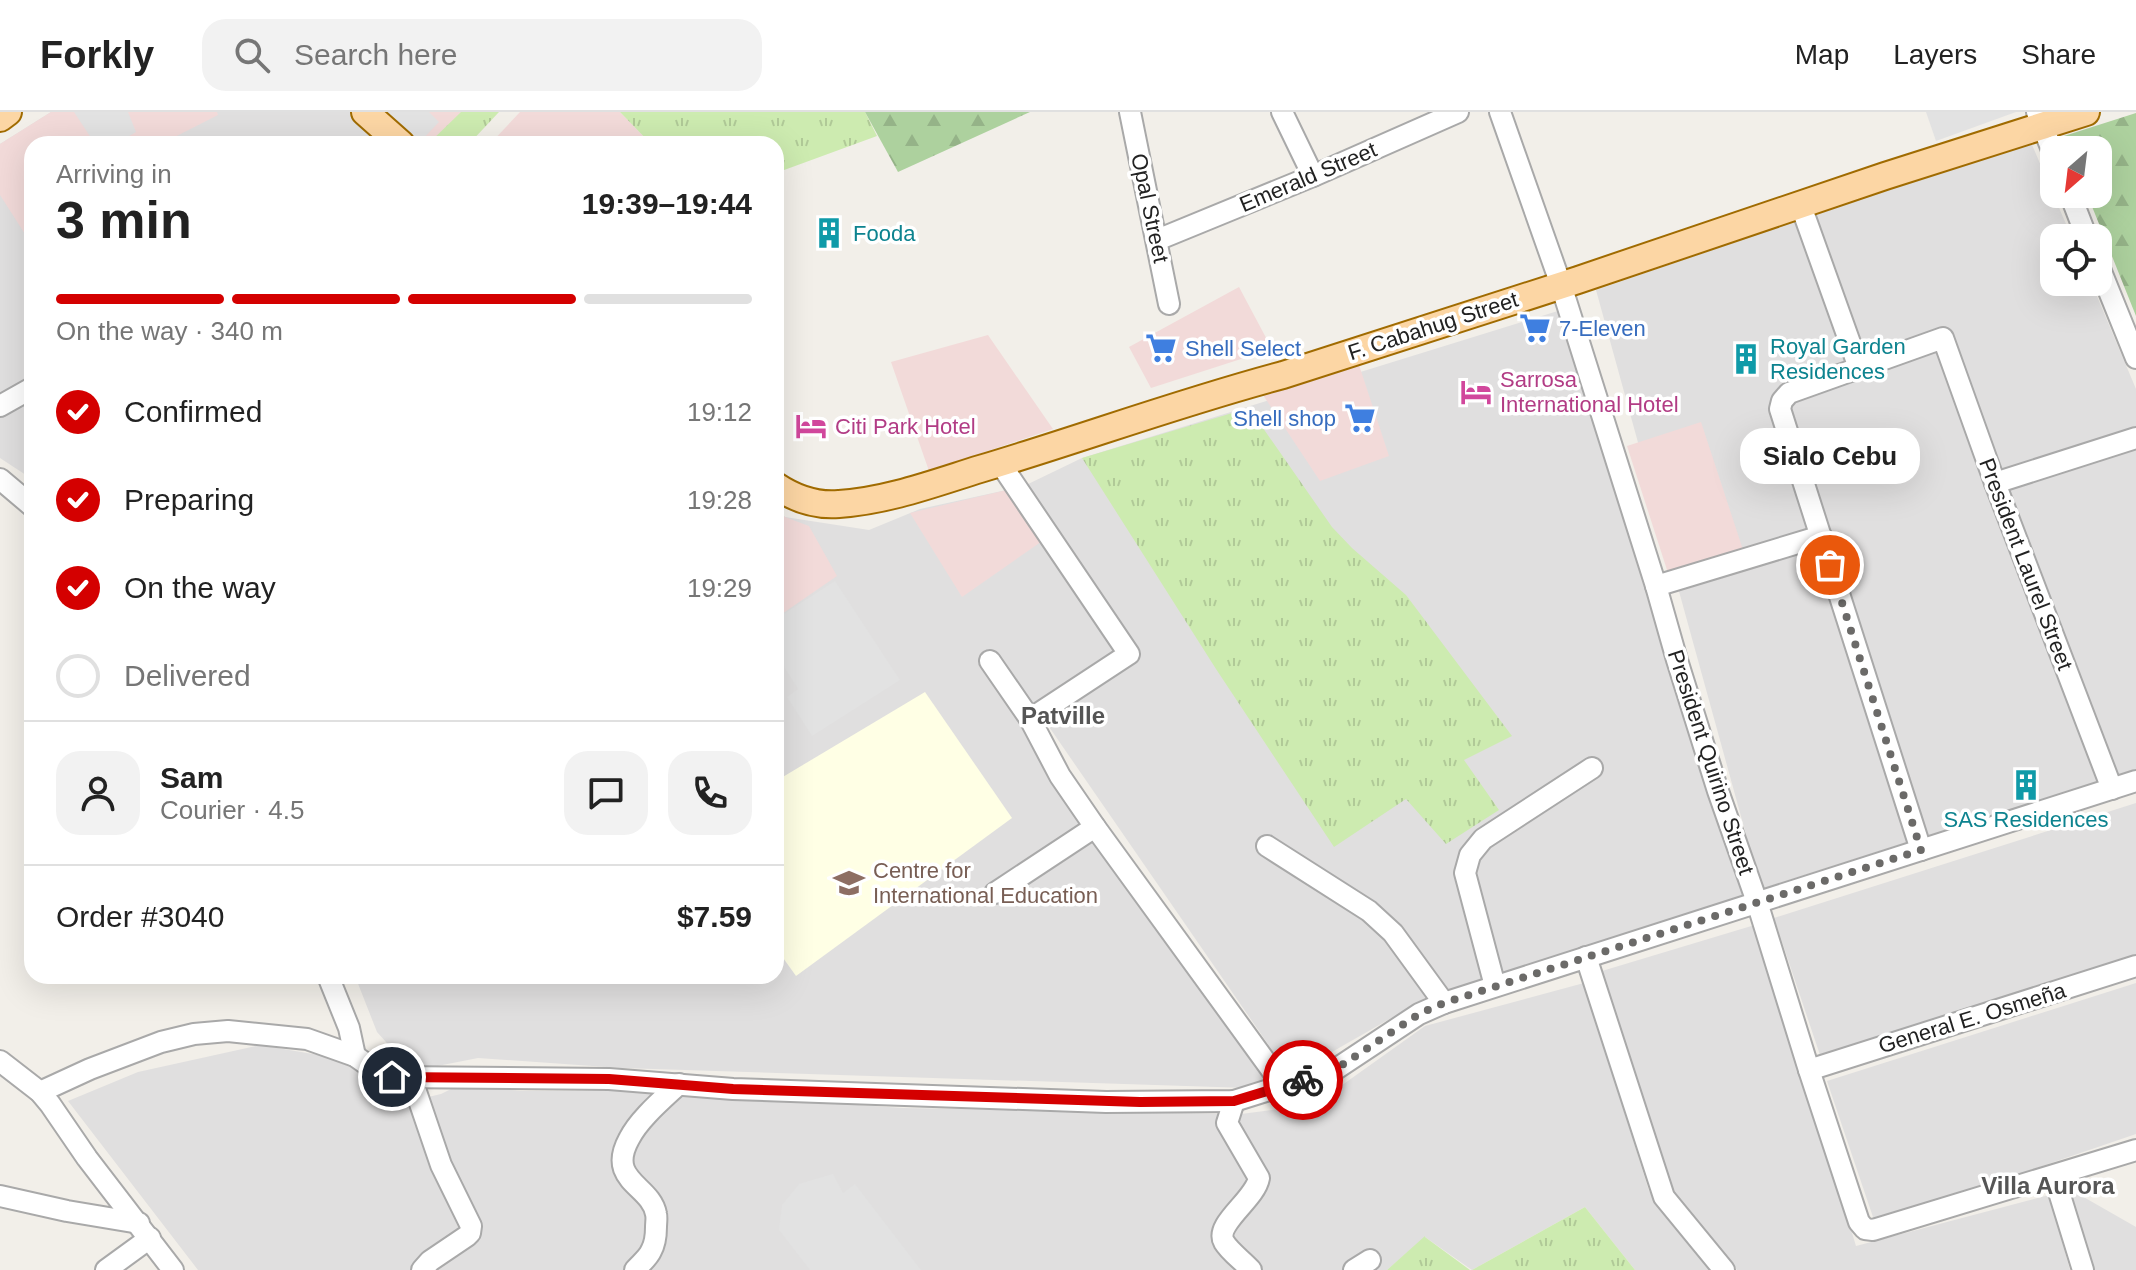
<!DOCTYPE html>
<meta charset="utf-8">
<style>
:root{--surface:#fff;--page:#f2f2f2;--text:#222;--muted:#767676;--line:#e0e0e0;--accent:#d40000}
body{margin:0;font-family:Helvetica,sans-serif;background:var(--page);color:var(--text);height:100vh;display:flex;flex-direction:column;font-size:30px;white-space:nowrap}
*{box-sizing:border-box;margin:0}
p{font-size:26px;color:var(--muted)}
.icon{flex:none;width:44px;height:44px;fill:none;stroke:currentColor;stroke-width:2;stroke-linecap:round;stroke-linejoin:round}
.map{position:relative;flex:1;overflow:hidden}
.details{position:absolute;left:24px;top:24px;width:760px;height:848px;display:flex;flex-direction:column;background:var(--surface);border-radius:24px;box-shadow:0 8px 32px #0002}
.details>*{flex:none}
.needle{width:52px;rotate:208deg}
.buttons{position:absolute;left:2040px;top:24px;display:grid;gap:16px}
.buttons a{display:grid;place-items:center;width:72px;height:72px;border-radius:16px;background:var(--surface);box-shadow:0 8px 32px #0002;font-size:40px}
.pin{position:absolute;display:grid;place-items:center;width:68px;height:68px;color:#fff;margin:-34px;border:4px solid #fff;border-radius:50%;box-shadow:0 2px 8px #0007}
.courier{position:absolute;display:grid;place-items:center;width:80px;height:80px;margin:-40px;border:6px solid #d40000;border-radius:50%;background:#fff;color:#222;box-shadow:0 2px 10px #0007}
.bubble{position:absolute;height:56px;border-radius:24px;background:var(--surface);box-shadow:0 8px 32px #0002;font-size:26px;font-weight:700;line-height:56px;text-align:center}
.head em{font-style:normal;font-weight:700}
.head div{display:flex;flex-direction:column-reverse}
.head{display:flex;align-items:center;justify-content:space-between;height:136px;padding:0 32px}
h1{font-size:52px;font-weight:700;line-height:60px}
.bar{display:grid;grid-template-columns:repeat(4,1fr);gap:12px 8px;align-content:center;height:96px;padding:0 32px}
.bar i{height:10px;border-radius:6px;background:var(--line)}
.bar .current{background:var(--accent)}
.bar p{grid-column:span 4}
.line{display:flex;align-items:center;gap:20px;padding:0 32px;border-top:2px solid var(--line)}
.line div{flex:1}
.round{display:grid;place-items:center;flex:none;width:84px;height:84px;border-radius:24px;background:var(--page)}
ol{padding:0 32px;list-style:none}
li{display:flex;align-items:center;gap:24px;height:88px}
li p{margin-inline-start:auto}
li .icon{padding:8px;border-radius:50%;background:var(--accent);color:#fff;stroke-width:4}
li:last-child{color:var(--muted)}
li i{width:44px;height:44px;border:4px solid var(--line);border-radius:50%}
header{display:flex;align-items:center;gap:48px;box-sizing:border-box;height:112px;padding:0 40px;background:var(--surface);border-bottom:2px solid var(--line)}
header strong{font-size:38px}
nav{display:flex;gap:44px;margin-inline-start:auto;font-size:28px}
.search{width:560px;height:72px;background:var(--page);display:flex;align-items:center;gap:20px;box-sizing:border-box;padding:0 28px;border-radius:24px;color:var(--muted);font-size:30px}
.map>svg:first-child{display:block}
.residential{fill:#e0dfdf}
.commercial{fill:#f2dad9}
.education{fill:#ffffe5}
.grass{fill:url(#grass-tufts)}
.forest{fill:url(#forest-firs)}
.parking{fill:#e2e2e2}
.lines{fill:none;stroke-linecap:round;stroke-linejoin:round}
.minor-casing{stroke:#a9a9a9;stroke-width:24}
.major-casing{stroke:#a06b00;stroke-width:30}
.minor{stroke:#fff;stroke-width:20}
.major{stroke:#fcd6a4;stroke-width:26}
.done{stroke:#6b6a68;stroke-width:8;stroke-dasharray:0 14.4}
.route{stroke:#d40000;stroke-width:10}
.labels{text-anchor:middle;dominant-baseline:central;stroke-width:7;stroke-linejoin:round;paint-order:stroke}
.street-label{font-size:22px;fill:#222;stroke:#fff}
.culture-label{font-size:22px;fill:#0d838f;stroke:#fff;text-anchor:start}
.shop-label{font-size:22px;fill:#366cbe;stroke:#fff;text-anchor:start}
.hotel-label{font-size:22px;fill:#b23c85;stroke:#fff;text-anchor:start}
.education-label{font-size:22px;fill:#785e54;stroke:#fff;text-anchor:start}
.neighbourhood-label{font-size:24px;font-weight:bold;fill:#555;stroke:#fff}
</style>
<header>
<strong>Forkly</strong>
<div class="search"><svg class="icon" aria-label="search" viewBox="0 0 24 24"><circle cx="10" cy="10" r="6"/><path d="M15 15l6 6"/></svg>Search here</div>
<nav><a>Map</a><a>Layers</a><a>Share</a></nav>
</header>
<div class="map">
<svg width="2136" height="1158" viewBox="0 0 2136 1158">
<defs>
<pattern id="grass-tufts" width="24" height="20" patternUnits="userSpaceOnUse" patternTransform="scale(2)"><rect width="24" height="20" fill="#cdebb0"/><path d="M3 7l-1-3M5 7V3M7 7l1-3M15 17l-1-3M17 17v-4M19 17l1-3" fill="none" stroke="#b0c997"/></pattern>
<pattern id="forest-firs" width="22" height="20" patternUnits="userSpaceOnUse" patternTransform="scale(2)"><rect width="22" height="20" fill="#add19e"/><path d="M5 1l3.5 6h-7zM16 11l3.5 6h-7z" fill="#95b388"/></pattern>
</defs>
<rect width="100%" height="100%" fill="#f2efe9"/>
<g class="residential">
<path d="M51,0H363L395,32H32V367L0,346V32Z"/>
<path d="M2030,28L2072,126H2054V170H2091L2136,277V657L1761,777L1596,178Z"/>
<path d="M1561,198L1746,783L1506,865L1428,885L1290,964L1045,609L1138,545L1024,374L1082,346Z"/>
<path d="M1011,377L1125,536L1025,603L1275,968L1248,976L621,956L478,946L412,959L377,920L355,864H776V397L785,405L869,418L920,397Z"/>
<path d="M2136,691V844L1821,946L1774,806Z"/>
<path d="M1758,812L1856,1134L2049,1083L2070,1158H1737L1671,1078L1602,859Z"/>
<path d="M1584,871L1649,1079L1714,1158H1635L1585,1095L1472,1158L1425,1125L1387,1158H198L68,989L138,960L260,933L348,948L407,990L441,982L459,973L520,979H653L903,996L1241,1002L1287,996L1338,976L1425,914Z"/>
<path d="M2136,871V1022L1875,1111L1827,969Z"/>
<path d="M2066,1075L2136,1115V1158H2093Z"/>
</g>
<g class="commercial">
<path d="M51,0H217L218,3L161,32H32V133L0,83V32Z"/>
<path d="M384,0H462L429,32H418Z"/>
<path d="M520,0H620L651,32H490Z"/>
<path d="M1239,175L1272,237L1151,276L1129,235Z"/>
<path d="M988,223L1053,317L929,359L891,250Z"/>
<path d="M1359,253L1389,344L1320,369L1263,283Z"/>
<path d="M1701,310L1743,438L1668,461L1627,334Z"/>
<path d="M1011,377L1048,425L962,485L910,401Z"/>
<path d="M776,397L785,405L809,414L837,464L776,506Z"/>
</g>
<path class="education" d="M925,580L1012,706L796,864L776,836V669Z"/>
<g class="grass">
<path d="M461,0H499L469,32H428Z"/>
<path d="M620,0H865L877,24L776,61V32H651Z"/>
<path d="M1249,296L1332,415L1352,436L1406,483L1512,624L1464,648L1499,698L1446,732L1406,687L1334,735L1216,557L1082,346Z"/>
<path d="M1585,1095L1635,1158H1472Z"/>
<path d="M1425,1124V1125L1470,1158H1387Z"/>
</g>
<g class="forest">
<path d="M865,0H1030L898,60Z"/>
<path d="M2136,1V204L2087,82H2098V38H2070L2064,24Z"/>
</g>
<g class="parking">
<path d="M74,0H128L136,20L116,32H95Z"/>
<path d="M384,0H429L439,10L418,32Z"/>
<path d="M1926,0H2016L1936,29Z"/>
<path d="M835,469L900,568L812,624L787,585L798,577L776,542V507Z"/>
<path d="M833,1062L843,1081L855,1072L921,1158H810L779,1118L782,1093L799,1072Z"/>
</g>
<g class="lines">
<defs>
<g id="minor">
<path d="M1130,0L1169,192"/>
<path d="M1282,0L1313,64"/>
<path d="M1500,0L1561,173L1656,474L1677,548L1718,679L1757,790L1809,958L1859,1110L1865,1117L1873,1118L2136,1038"/>
<path d="M2037,0L2054,43"/>
<path d="M2070,82L2087,126"/>
<path d="M1801,94L1859,256"/>
<path d="M1157,128L1313,64L1458,0"/>
<path d="M2098,152L2136,246"/>
<path d="M0,294L32,276"/>
<path d="M1000,351L1129,542L1030,607"/>
<path d="M0,367L32,394"/>
<path d="M1995,371L2136,326"/>
<path d="M1656,474L1821,424"/>
<path d="M990,549L1030,607L1060,664L1095,715L1284,975"/>
<path d="M1267,734L1369,799L1393,821L1444,891"/>
<path d="M1921,738L1780,297L1782,289L1789,281L1943,226L1995,371L2112,677"/>
<path d="M995,781L1095,715"/>
<path d="M1586,845L1664,1085L1724,1158"/>
<path d="M328,864L349,916L355,944"/>
<path d="M1495,874L1465,761L1470,743L1483,727L1592,656"/>
<path d="M0,949L40,980L50,992L87,1046L173,1158"/>
<path d="M1809,958L2136,854"/>
<path d="M411,965L441,1053L471,1114L470,1121L467,1124L430,1149L422,1158"/>
<path d="M40,980L90,957L161,930L194,922L228,919L307,927L355,944L372,956L392,965L609,967L733,977L1106,990L1234,989L1336,957L1419,902L1444,891L2136,669"/>
<path d="M1234,989L1227,1011L1259,1066C1255,1088 1214,1112 1224,1130C1230,1140 1243,1149 1251,1158"/>
<path d="M2054,1064L2083,1158"/>
<path d="M0,1084L67,1099L139,1111"/>
<path d="M106,1158L150,1126"/>
<path d="M635,1158C640,1152 648,1146 651,1139C655,1132 656,1123 656,1115C656,1111 657,1106 656,1102C651,1073 606,1069 629,1027C639,1007 663,987 679,972"/>
<path d="M1354,1158L1370,1148"/>
</g>
<g id="major">
<path d="M365,0L401,32"/>
<path d="M0,6L8,0"/>
<path d="M776,374C794,386 816,394 839,392C887,389 935,371 980,357C1081,327 1181,290 1283,263L1578,168L1885,64L2086,0"/>
</g>
</defs>
<use href="#minor" class="minor-casing"/>
<use href="#major" class="major-casing"/>
<use href="#minor" class="minor"/>
<use href="#major" class="major"/>
</g>
<g class="lines">
<path class="done" d="M1303,968L1336,957L1419,902L1444,891L1921,738L1830,453"/>
<path class="route" d="M392,965L609,967L733,977L1140,990L1234,989L1303,968"/>
</g>
<defs>
<symbol id="building-bare" viewBox="-9 -9 18 18"><path d="M-4-6H4V6H1V3H-1V6H-4ZM-2.5-4.3h1.7v1.8h-1.7ZM.8-4.3h1.7v1.8H.8ZM-2.5-1h1.7V.8h-1.7ZM.8-1h1.7V.8H.8Z" fill="#0f9aa8" stroke="#fff" stroke-width="2.5" paint-order="stroke"/></symbol>
<symbol id="supermarket-bare" viewBox="-9 -9 18 18"><path d="M-6-5.5h2.5l.6 2H6L4.5 2H-2.5L-4.4-4H-6ZM-1.5 3.2a1.3 1.3 0 1 0 .1 0ZM3 3.2a1.3 1.3 0 1 0 .1 0Z" fill="#3f7fe0" stroke="#fff" stroke-width="2.5" paint-order="stroke"/></symbol>
<symbol id="hotel-bare" viewBox="-9 -9 18 18"><path d="M-6-4.5h1.5V1H6V5H4.5V3h-9V5H-6ZM-4 0a1.8 1.8 0 1 1 3.6 0ZM.5 0V-2.5h3Q6-2.5 6 0Z" fill="#d1479c" stroke="#fff" stroke-width="2.5" paint-order="stroke"/></symbol>
<symbol id="school-bare" viewBox="-9 -9 18 18"><path d="M0-5L7-2L0 1L-7-2ZM-4 1L0 2.5L4 1V4Q0 6-4 4Z" fill="#8d6e63" stroke="#fff" stroke-width="2.5" paint-order="stroke"/></symbol>
</defs>
<g fill-rule="evenodd">
<use href="#building-bare" x="807" y="99" width="44" height="44"/>
<use href="#supermarket-bare" x="1513" y="194" width="44" height="44"/>
<use href="#supermarket-bare" x="1139" y="214" width="44" height="44"/>
<use href="#building-bare" x="1724" y="225" width="44" height="44"/>
<use href="#hotel-bare" x="1454" y="258" width="44" height="44"/>
<use href="#supermarket-bare" x="1338" y="284" width="44" height="44"/>
<use href="#hotel-bare" x="789" y="292" width="44" height="44"/>
<use href="#building-bare" x="2004" y="651" width="44" height="44"/>
<use href="#school-bare" x="827" y="749" width="44" height="44"/>
</g>
<g class="labels">
<g class="street-label">
<text transform="translate(1308 65) rotate(-23)">Emerald Street</text>
<text transform="translate(1150 96) rotate(78)">Opal Street</text>
<text transform="translate(1433 214) rotate(-18)">F. Cabahug Street</text>
<text transform="translate(2026 452) rotate(69)">President Laurel Street</text>
<text transform="translate(1711 650) rotate(72)">President Quirino Street</text>
<text transform="translate(1972 906) rotate(-17)">General E. Osmeña</text>
</g>
<g class="culture-label">
<text x="853" y="121">Fooda</text>
<text x="1770" y="234">Royal Garden<tspan x="1770" dy="25">Residences</tspan></text>
<text x="2026" y="707" text-anchor="middle">SAS Residences</text>
</g>
<g class="shop-label">
<text x="1559" y="216">7-Eleven</text>
<text x="1185" y="236">Shell Select</text>
<text x="1336" y="306" text-anchor="end">Shell shop</text>
</g>
<g class="hotel-label">
<text x="1500" y="267">Sarrosa<tspan x="1500" dy="25">International Hotel</tspan></text>
<text x="835" y="314">Citi Park Hotel</text>
</g>
<g class="education-label">
<text x="873" y="758">Centre for<tspan x="873" dy="25">International Education</tspan></text>
</g>
<g class="neighbourhood-label">
<text x="1063" y="603">Patville</text>
<text x="2048" y="1073">Villa Aurora</text>
</g>
</g>
</svg>
<div class="buttons">
<a><svg class="needle" viewBox="-14 -14 28 28"><path d="M0-13l5 13h-10z" fill="#e53935"/><path d="M0 13l5-13h-10z" fill="#767676"/></svg></a>
<a><svg class="icon" aria-label="locate" viewBox="0 0 24 24"><circle cx="12" cy="12" r="6"/><path d="M12 2v4M12 18v4M2 12h4M18 12h4"/></svg></a>
</div>
<div class="pin" style="left:1830px;top:453px;background:#ea580c"><svg class="icon" aria-label="bag" viewBox="0 0 24 24"><path d="M5 8h14l-1 12H6zM9 8a3 3 0 0 1 6 0"/></svg></div>
<div class="pin" style="left:392px;top:965px;background:#1f2937"><svg class="icon" aria-label="home" viewBox="0 0 24 24"><path d="M3 11l9-7 9 7M6 9v11h12V9"/></svg></div>
<div class="courier" style="left:1303px;top:968px"><svg class="icon" aria-label="bike" viewBox="0 0 24 24"><circle cx="6" cy="16" r="4"/><circle cx="18" cy="16" r="4"/><path d="M6 16l4-8h5l3 8M10 8l3 8H6M13 5h3"/></svg></div>
<div class="bubble" style="left:1740px;top:316px;width:180px">Sialo Cebu</div>
<section class="details">
<div class="head"><div><h1>3 min</h1><p>Arriving in</p></div><em>19:39–19:44</em></div>
<div class="bar"><i class="current"></i><i class="current"></i><i class="current"></i><i></i><p>On the way · 340 m</p></div>
<ol>
<li><svg class="icon" aria-label="check" viewBox="0 0 24 24"><path d="M5 12l5 5 9-10"/></svg>Confirmed<p>19:12</p></li>
<li><svg class="icon" aria-label="check" viewBox="0 0 24 24"><path d="M5 12l5 5 9-10"/></svg>Preparing<p>19:28</p></li>
<li><svg class="icon" aria-label="check" viewBox="0 0 24 24"><path d="M5 12l5 5 9-10"/></svg>On the way<p>19:29</p></li>
<li><i></i>Delivered</li>
</ol>
<div class="line" style="height:144px"><a class="round"><svg class="icon" aria-label="person" viewBox="0 0 24 24"><circle cx="12" cy="8" r="4"/><path d="M4 21q1-7 8-7t8 7"/></svg></a><div><b>Sam</b><p>Courier · 4.5</p></div><a class="round"><svg class="icon" aria-label="chat" viewBox="0 0 24 24"><path d="M4 5h16v11H9l-5 4z"/></svg></a><a class="round"><svg class="icon" aria-label="phone" viewBox="0 0 24 24"><path d="M5 4h4l2 5-3 2q2 4 5 5l2-3 5 2v4C11 20 4 13 5 4z"/></svg></a></div>
<div class="line" style="height:104px"><div>Order #3040</div><b>$7.59</b></div>
</section>
</div>
